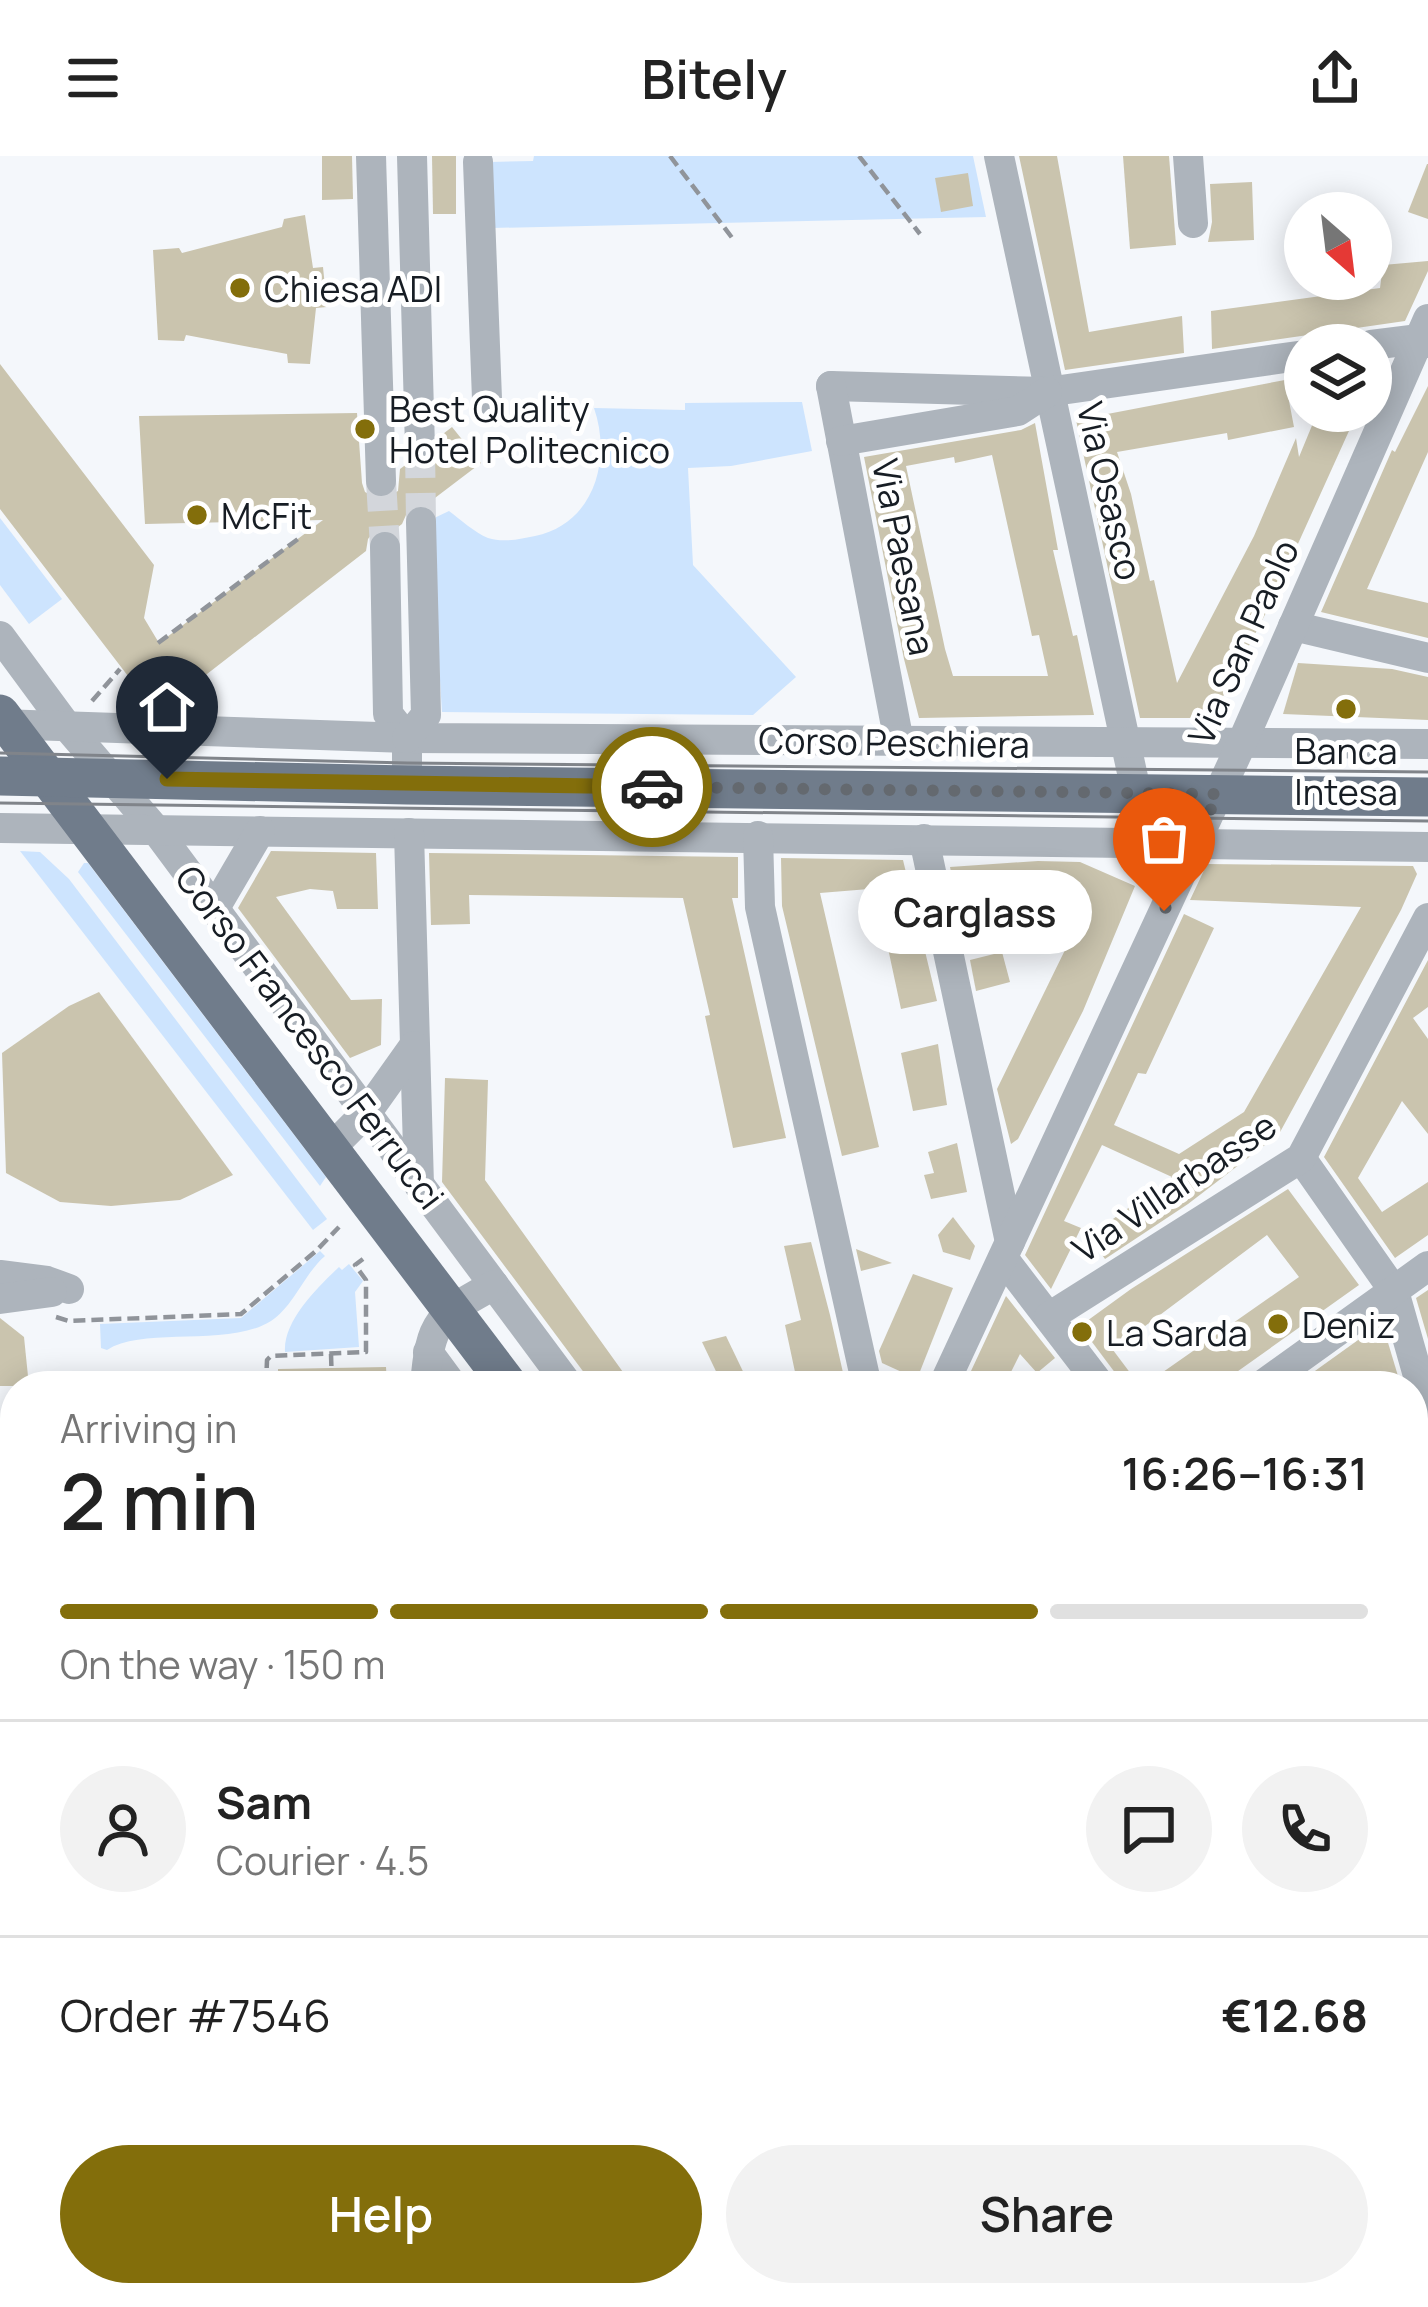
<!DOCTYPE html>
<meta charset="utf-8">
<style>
:root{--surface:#fff;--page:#f2f2f2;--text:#222;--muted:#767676;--line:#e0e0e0;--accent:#836e0b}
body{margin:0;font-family:Manrope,sans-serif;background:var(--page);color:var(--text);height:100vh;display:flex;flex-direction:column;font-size:45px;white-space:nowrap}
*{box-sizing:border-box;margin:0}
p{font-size:39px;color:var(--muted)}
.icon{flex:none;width:66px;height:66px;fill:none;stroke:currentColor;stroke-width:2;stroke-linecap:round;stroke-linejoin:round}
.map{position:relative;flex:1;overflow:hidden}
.panel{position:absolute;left:0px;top:1215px;width:1428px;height:936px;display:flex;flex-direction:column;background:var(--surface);border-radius:48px 48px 0 0;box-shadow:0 6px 30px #0003}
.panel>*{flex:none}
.needle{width:78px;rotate:152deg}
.fabs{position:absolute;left:1284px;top:36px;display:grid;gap:24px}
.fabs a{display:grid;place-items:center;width:108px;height:108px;border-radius:50%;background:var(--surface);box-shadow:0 6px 30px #0003;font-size:60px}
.pin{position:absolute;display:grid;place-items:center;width:102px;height:102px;color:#fff;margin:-123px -51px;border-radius:50% 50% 50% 0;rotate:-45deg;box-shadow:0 0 12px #0007}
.pin .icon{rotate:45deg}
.courier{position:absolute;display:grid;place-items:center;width:120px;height:120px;margin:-60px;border:9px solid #836e0b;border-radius:50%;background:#fff;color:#222;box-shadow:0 3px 15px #0007}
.bubble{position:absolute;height:84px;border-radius:42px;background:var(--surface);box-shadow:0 6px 30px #0003;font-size:39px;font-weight:600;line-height:84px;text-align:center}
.head em{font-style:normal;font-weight:600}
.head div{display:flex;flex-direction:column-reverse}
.head{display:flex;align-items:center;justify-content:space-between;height:204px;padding:0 60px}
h1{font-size:78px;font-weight:600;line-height:90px}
.bar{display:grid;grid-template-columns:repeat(4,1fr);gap:18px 12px;align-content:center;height:144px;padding:0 60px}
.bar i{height:15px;border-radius:9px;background:var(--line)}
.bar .selected{background:var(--accent)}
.bar p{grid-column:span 4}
.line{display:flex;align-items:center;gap:30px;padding:0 60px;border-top:3px solid var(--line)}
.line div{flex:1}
.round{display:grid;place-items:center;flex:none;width:126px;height:126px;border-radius:63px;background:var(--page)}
.primary-button{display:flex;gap:24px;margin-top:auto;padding:24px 60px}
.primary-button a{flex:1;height:138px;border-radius:72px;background:var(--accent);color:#fff;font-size:48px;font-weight:600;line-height:138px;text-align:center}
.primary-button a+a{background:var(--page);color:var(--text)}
header{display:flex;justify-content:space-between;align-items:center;height:156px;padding:0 60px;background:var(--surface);font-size:54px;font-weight:600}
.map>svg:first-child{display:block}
.green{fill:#cde4fe}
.building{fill:#cac4ae;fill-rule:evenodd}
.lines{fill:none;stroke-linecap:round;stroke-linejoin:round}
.minor-tunnel{stroke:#d3d6db;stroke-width:30;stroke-dasharray:30 15;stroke-linecap:butt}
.path{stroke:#90949a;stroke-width:4.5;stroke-dasharray:12 6;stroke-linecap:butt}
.minor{stroke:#adb4bc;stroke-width:30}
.major{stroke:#707c8b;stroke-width:39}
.tram{stroke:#80848a;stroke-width:3}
.done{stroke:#64696f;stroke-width:12;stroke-dasharray:0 21.6}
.route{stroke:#836e0b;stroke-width:15}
.poi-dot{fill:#836e0b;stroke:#fff;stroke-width:4.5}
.labels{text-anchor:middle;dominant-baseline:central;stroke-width:10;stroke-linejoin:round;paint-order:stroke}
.poi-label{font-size:36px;fill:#171d24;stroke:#fff;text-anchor:start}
.street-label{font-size:36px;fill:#171d24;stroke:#fff}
</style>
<header><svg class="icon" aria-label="menu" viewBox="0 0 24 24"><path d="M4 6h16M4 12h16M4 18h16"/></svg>Bitely<svg class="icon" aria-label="share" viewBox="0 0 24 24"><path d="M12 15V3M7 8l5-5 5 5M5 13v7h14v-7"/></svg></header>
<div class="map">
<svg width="1428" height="2151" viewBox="0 0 1428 2151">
<rect width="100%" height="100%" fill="#f4f7fb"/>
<g class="green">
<path d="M534,0H973L986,61L492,72L490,6L533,5Z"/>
<path d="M802,246L812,295L731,310L688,312L693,409L796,521L753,559L442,556L430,364L449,355C460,363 475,377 488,382C503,387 521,383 535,380C594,368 612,304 594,252L685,254V247Z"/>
<path d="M0,362L62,443L29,468L0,429Z"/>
<path d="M20,695L40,696L69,723L327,1063L313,1074Z"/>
<path d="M84,707H88L326,1021L320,1030L78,716Z"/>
<path d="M320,1095L325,1100C304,1118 294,1150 271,1165C228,1192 144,1170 107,1194L101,1192L100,1168L241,1162Z"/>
<path d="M349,1108L363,1125L355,1136L359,1191L285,1196C283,1165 317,1132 339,1111L342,1114Z"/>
<path d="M15,1744V1798L0,1799V1745Z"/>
<path d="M0,1859H15V1926L0,1927Z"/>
<rect x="0" y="1987" width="15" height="67"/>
<path d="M15,2114V2136H49V2151H0V2115Z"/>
<rect x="86" y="2136" width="54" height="15"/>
<path d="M981,2136H1052L1059,2145L981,2144Z"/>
</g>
<g class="building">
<path d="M322,0H352L353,43L322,44Z"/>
<path d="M432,0H456V58H433Z"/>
<path d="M1019,0H1057L1089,176L1182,160L1184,197L1065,214Z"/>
<path d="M1123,0H1169L1176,89L1130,93Z"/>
<path d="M1427,8H1428V63L1408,56Z"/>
<path d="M968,17L973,50L941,56L935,22Z"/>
<path d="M1252,26L1254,84L1208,86L1212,66L1210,28Z"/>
<path d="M305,59L313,112L323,111L327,151L316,152L310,208L288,207L287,198L186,179L184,185L158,184L153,94L179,92L182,97L282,71L284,63Z"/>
<path d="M1428,105V115L1405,165L1212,193L1211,155L1380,132L1383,109Z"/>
<path d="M0,208L154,409L144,462L159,487L323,364L145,368L139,260L357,257L362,327L365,336L380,344L398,335L400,313L408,307L419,311L431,308L438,300L439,281L452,271L481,307L427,348L410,350L402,368L394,374L374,375L368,383L366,395L198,525L154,554L0,353Z"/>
<path d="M1285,224L1294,271L1228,284L1227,277L1117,296L1131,338L1150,425L1154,424L1177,527L1254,380L1296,282L1299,301L1318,255H1358L1273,443L1212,562H1140L1076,264Z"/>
<path d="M1428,230V296L1367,433L1428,447V482L1321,456L1392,294L1395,296Z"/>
<path d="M1035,267L1058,394H1053L1073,480L1077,479L1094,559L919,562L904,503L864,301L1021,274ZM992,299L1032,480L1039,479L1048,520H953L945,493L906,310L954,301L955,307Z"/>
<path d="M1298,507L1392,513L1428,521V564L1283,558Z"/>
<path d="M271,695L376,697L378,753H337L333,735L310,733L276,741L351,844L382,843L381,889L350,902L238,752Z"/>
<path d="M429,697L738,701V742H732L786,982L733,992L705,860L710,859L683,742L469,739L470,768L431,769Z"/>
<path d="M781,702L903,704L937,845L901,853L886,783L878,784L869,733L820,737L879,991L842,1000L782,750Z"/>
<path d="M1038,705L1080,706L1135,730L1083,855L1018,983L1011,988L997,933L1089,745L992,746V753L959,756L950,711Z"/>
<path d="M1207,708L1413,710L1417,718L1401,754L1279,978L1188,1048L1105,1103L1089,1080L1172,1021L1102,989L1064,1065L1081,1072L1051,1133L1025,1099L1184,758L1214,772L1146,918L1138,917L1114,969L1179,998L1244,956L1361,751L1190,744Z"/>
<path d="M1002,796L1010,826L976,835L970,804Z"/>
<path d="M1428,804V851L1413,862L1428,883V978L1402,945L1358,1022L1382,1056L1428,1026V1079L1395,1102L1324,1001Z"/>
<path d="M99,836L233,1019L180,1044L111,1050L60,1046L6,1017L2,897L69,850Z"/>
<path d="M938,888L947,949L913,955L901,897Z"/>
<path d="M445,922L488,924L485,1024L633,1230H588L585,1218L442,1026Z"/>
<path d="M957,987L967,1036L931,1043L924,1019L934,1017L928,996Z"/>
<path d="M1288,1033L1359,1129L1217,1230H1143L1299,1121L1267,1079L1113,1194L1140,1230H1120L1116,1218L1080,1170L1131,1133Z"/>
<path d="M953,1061L975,1090L970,1104L943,1096L938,1079Z"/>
<path d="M811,1086L830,1159L846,1230H798L785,1169L801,1164L784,1090Z"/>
<path d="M856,1093L892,1107L861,1115Z"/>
<path d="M913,1118L953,1132L917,1223L882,1207L879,1195Z"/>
<path d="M1428,1134V1183L1416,1142Z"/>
<path d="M1006,1140L1055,1202L1037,1217L1020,1198L1004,1230H964Z"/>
<path d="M0,1162L24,1181L29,1230H0Z"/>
<path d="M1379,1169L1386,1180L1401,1230H1294Z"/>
<path d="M726,1180L750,1230H723L702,1186Z"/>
<path d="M386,1211L387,1230H278V1213Z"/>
</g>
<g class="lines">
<g class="minor-tunnel">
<path d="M420,292L421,366"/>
<path d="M381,325L385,391"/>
</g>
<g class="path">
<path d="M670,0L733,83"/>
<path d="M859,0L920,78"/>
<path d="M158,487L302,380"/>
<path d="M92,545L120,513"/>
<path d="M56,1161L69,1165L241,1158L316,1095L339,1071"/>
<path d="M331,1198L332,1229"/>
<path d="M266,1230L267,1204L271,1200L366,1196V1124L355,1109L363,1103"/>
<path d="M286,1230V1226L394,1223"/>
<path d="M54,2136V2151"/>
<path d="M81,2136V2151"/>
<path d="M143,2136V2151"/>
<path d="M238,2136V2151"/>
<path d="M307,2136V2151"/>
</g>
<g class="minor">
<path d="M371,0L381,325"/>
<path d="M412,0L420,292"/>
<path d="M999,0L1147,686"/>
<path d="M1188,0L1193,67"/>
<path d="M478,6L487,243"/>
<path d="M1371,189L1419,183L1428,187"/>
<path d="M831,230L1047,236L1305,199"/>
<path d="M831,230L899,586"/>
<path d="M841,285L1018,255L1047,236"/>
<path d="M385,391L388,558L407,582V629"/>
<path d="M1293,470L1428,502"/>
<path d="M0,480L65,568L156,674L569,1230"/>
<path d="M0,568L407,582L1428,588"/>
<path d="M407,582L426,559L421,366"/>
<path d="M0,672L1428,691"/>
<path d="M409,677L419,1029"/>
<path d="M758,680L760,751L867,1230"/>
<path d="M924,683L1010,1086"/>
<path d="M215,752L260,675"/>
<path d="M331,992L367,956L414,890"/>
<path d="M1301,1002L1394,1135L1428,1255"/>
<path d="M1003,1102L1101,1230"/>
<path d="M0,1119L47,1125L69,1133"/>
<path d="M0,1143L52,1136"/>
<path d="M1049,1161L1301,1002L1428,762"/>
<path d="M428,1196L453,1230"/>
<path d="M425,1230C430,1164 439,1159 494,1129"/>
<path d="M943,1230L1241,589L1428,163"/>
<path d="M1261,1230L1428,1110"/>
<path d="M1413,1537H1428"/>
<path d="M0,1710H15"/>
<path d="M1413,1752H1428"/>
<path d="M1413,1922H1428"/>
<path d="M1413,2015L1428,2039"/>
<path d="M1413,2113H1428"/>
<path d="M273,2136V2151"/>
<path d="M443,2136V2151"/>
<path d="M932,2136V2149"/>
<path d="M1230,2136L1236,2151"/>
<path d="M1150,2151L1185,2136"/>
</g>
<g class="major">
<path d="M0,558L509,1230"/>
<path d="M0,620L407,629L1428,641"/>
<path d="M1180,2136L1186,2151"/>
</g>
<g class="tram">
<path d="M0,597L407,607L1428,616"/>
<path d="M0,647L1428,665"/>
</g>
</g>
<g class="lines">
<path class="done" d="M652,631L1218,638L1164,755"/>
<path class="route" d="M167,623L652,631"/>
</g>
<g class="poi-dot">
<circle cx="240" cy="132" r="12"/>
<circle cx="365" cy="273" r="12"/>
<circle cx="197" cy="359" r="12"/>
<circle cx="1346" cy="553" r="12"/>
<circle cx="1278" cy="1168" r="12"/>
<circle cx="1082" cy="1176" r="12"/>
</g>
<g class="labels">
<g class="poi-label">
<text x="264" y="132">Chiesa ADI</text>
<text x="389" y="252">Best Quality<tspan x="389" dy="41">Hotel Politecnico</tspan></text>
<text x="221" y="359">McFit</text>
<text x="1346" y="594" text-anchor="middle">Banca<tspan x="1346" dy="41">Intesa</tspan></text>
<text x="1302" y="1168">Deniz</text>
<text x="1106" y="1176">La Sarda</text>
</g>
<g class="street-label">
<text transform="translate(1110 335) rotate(77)">Via Osasco</text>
<text transform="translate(904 401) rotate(79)">Via Paesana</text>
<text transform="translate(1243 486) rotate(-66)">Via San Paolo</text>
<text transform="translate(894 586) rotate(1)">Corso Peschiera</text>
<text transform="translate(310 881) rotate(53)">Corso Francesco Ferrucci</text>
<text transform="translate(1174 1031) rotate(-34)">Via Villarbasse</text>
</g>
</g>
</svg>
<div class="fabs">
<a><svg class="needle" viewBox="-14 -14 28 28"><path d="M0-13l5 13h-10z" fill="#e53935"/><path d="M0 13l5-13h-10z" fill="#767676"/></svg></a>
<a><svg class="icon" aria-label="layers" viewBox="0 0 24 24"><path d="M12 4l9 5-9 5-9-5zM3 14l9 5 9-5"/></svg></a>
</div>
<div class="pin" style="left:1164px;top:755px;background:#ea580c"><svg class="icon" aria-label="bag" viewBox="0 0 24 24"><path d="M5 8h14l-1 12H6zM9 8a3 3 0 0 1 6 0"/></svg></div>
<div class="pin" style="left:167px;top:623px;background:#1f2937"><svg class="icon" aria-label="home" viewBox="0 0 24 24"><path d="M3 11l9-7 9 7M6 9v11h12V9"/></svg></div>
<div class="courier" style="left:652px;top:631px"><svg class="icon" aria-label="car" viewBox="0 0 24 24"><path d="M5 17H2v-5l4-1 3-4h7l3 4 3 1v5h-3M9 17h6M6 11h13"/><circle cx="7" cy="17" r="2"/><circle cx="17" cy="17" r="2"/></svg></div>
<div class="bubble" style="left:858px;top:714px;width:234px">Carglass</div>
<section class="panel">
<div class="head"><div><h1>2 min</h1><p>Arriving in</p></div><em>16:26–16:31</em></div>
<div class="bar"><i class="selected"></i><i class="selected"></i><i class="selected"></i><i></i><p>On the way · 150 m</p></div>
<div class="line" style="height:216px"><a class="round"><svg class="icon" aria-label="person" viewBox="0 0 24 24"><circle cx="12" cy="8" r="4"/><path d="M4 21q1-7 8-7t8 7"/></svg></a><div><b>Sam</b><p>Courier · 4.5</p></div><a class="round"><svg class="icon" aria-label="chat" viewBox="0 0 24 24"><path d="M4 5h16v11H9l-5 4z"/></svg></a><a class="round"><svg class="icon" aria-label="phone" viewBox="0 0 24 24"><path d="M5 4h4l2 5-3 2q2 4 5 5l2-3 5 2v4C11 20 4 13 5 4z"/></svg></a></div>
<div class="line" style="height:156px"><div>Order #7546</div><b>€12.68</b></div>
<div class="primary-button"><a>Help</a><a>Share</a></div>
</section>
</div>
